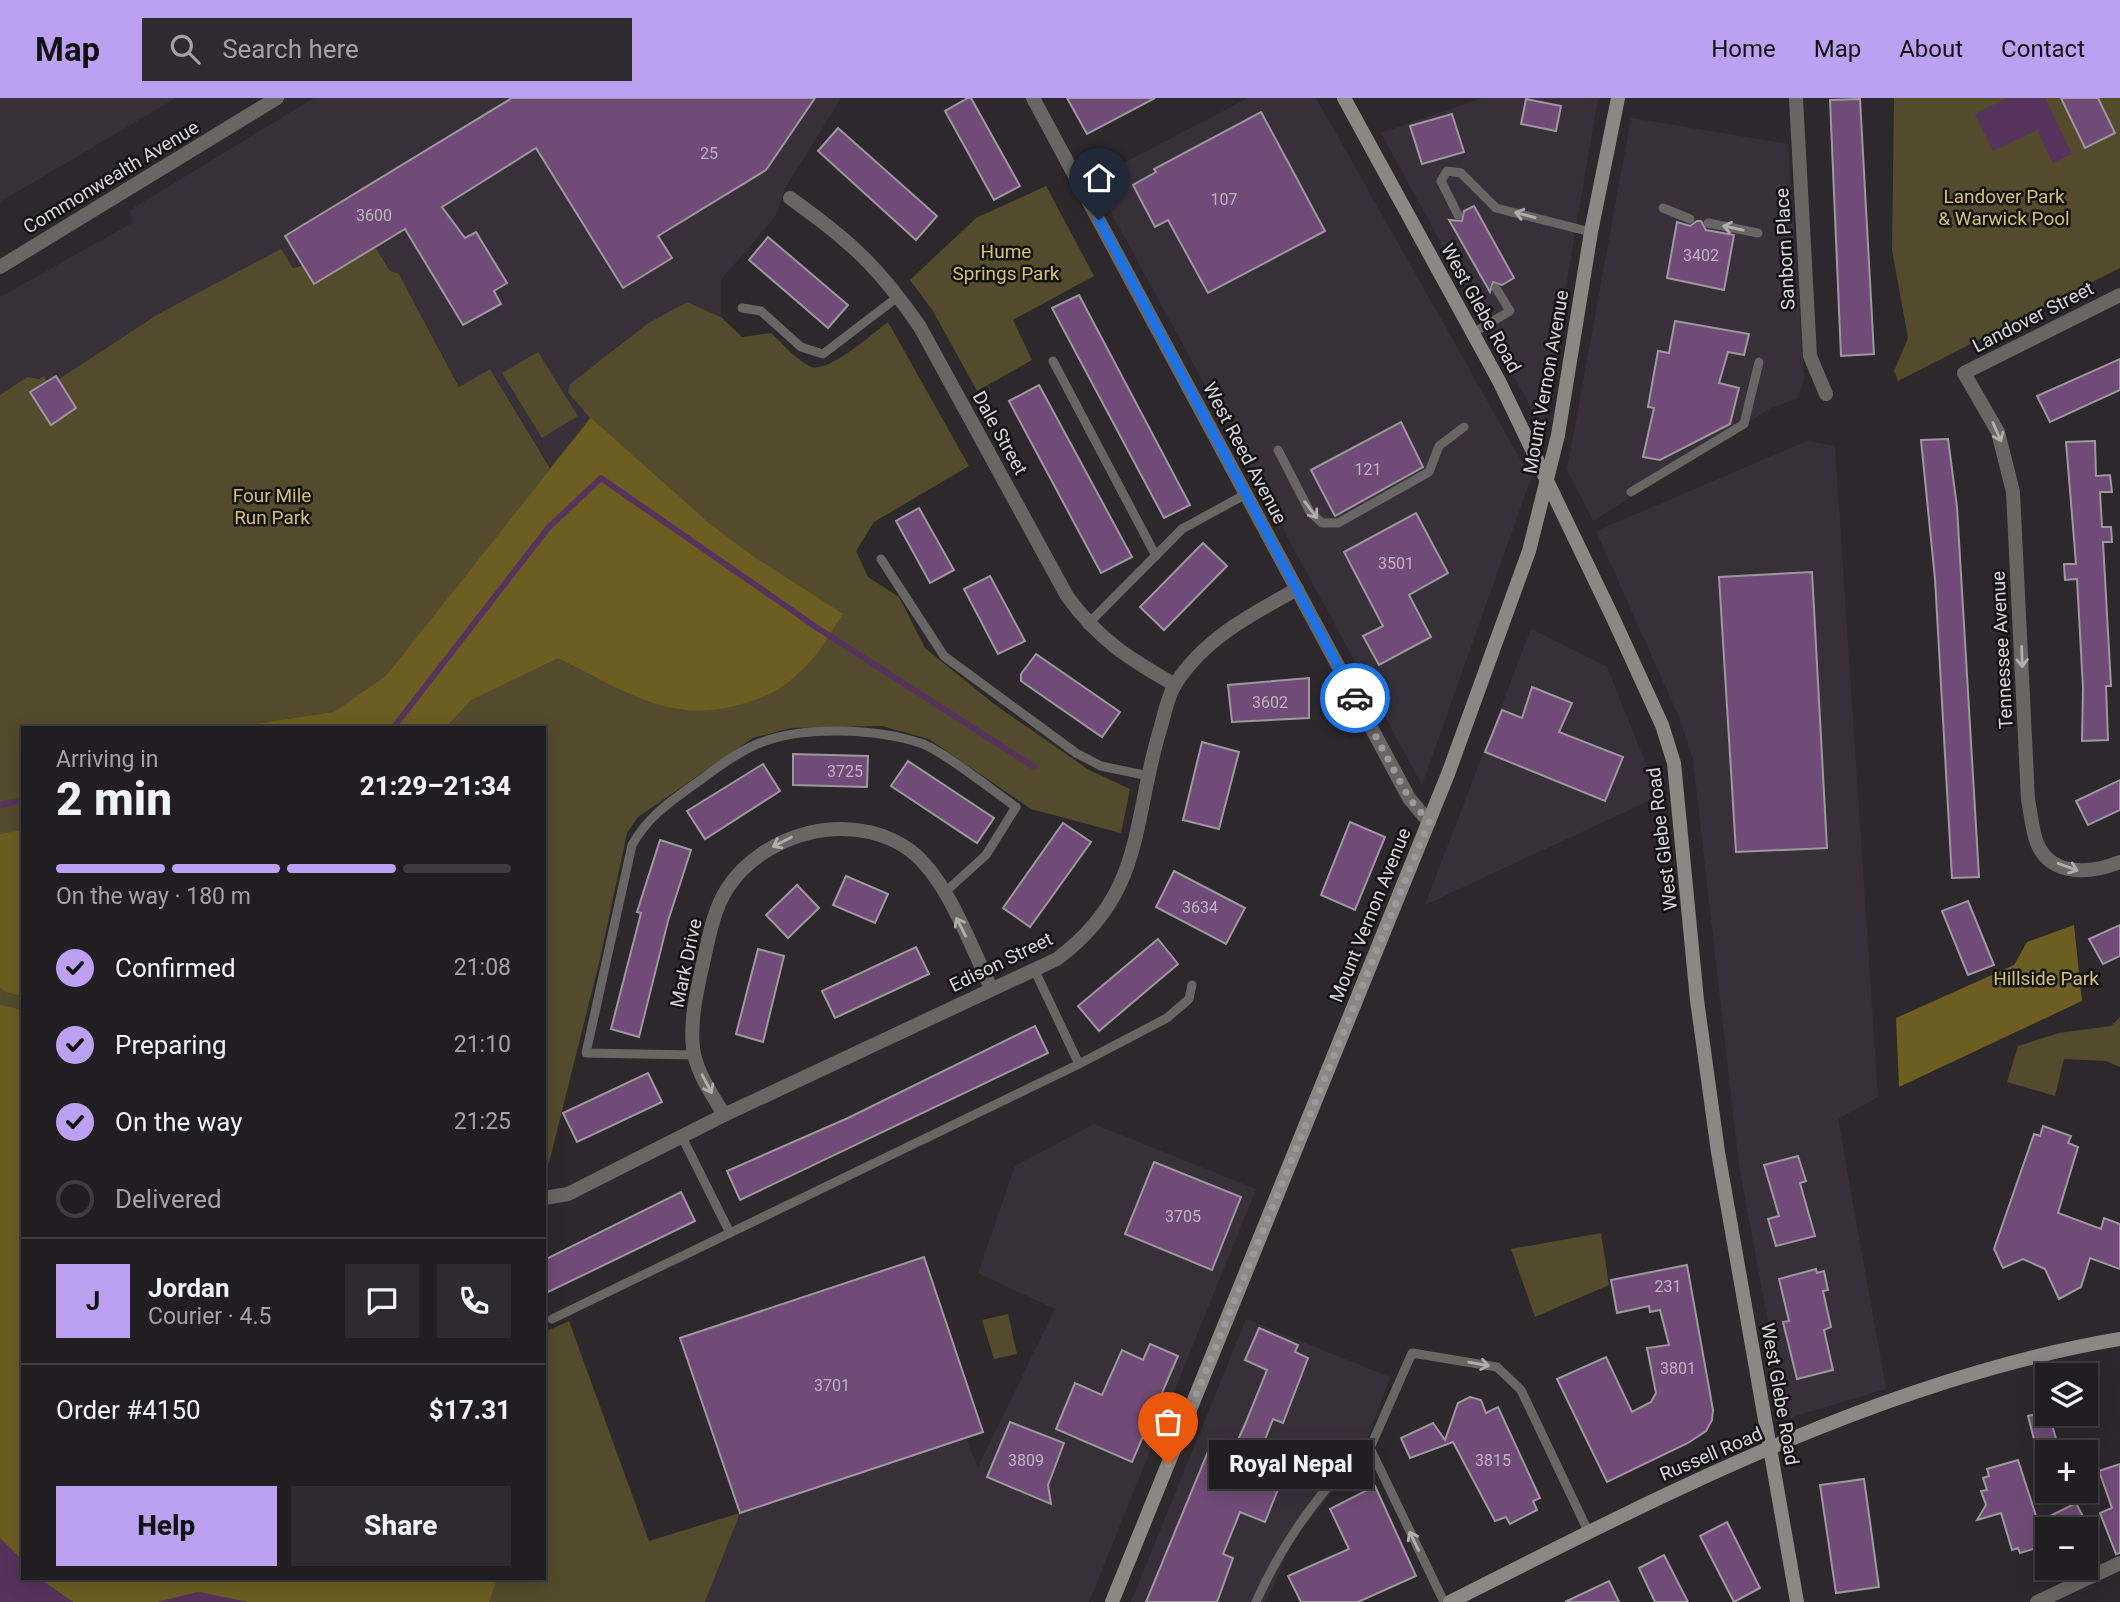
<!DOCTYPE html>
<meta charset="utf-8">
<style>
:root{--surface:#211e21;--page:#2d2b2e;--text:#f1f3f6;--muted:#a2a2a5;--line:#3e3c3f;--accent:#bca0f2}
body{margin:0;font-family:Roboto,sans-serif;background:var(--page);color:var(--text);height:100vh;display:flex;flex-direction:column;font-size:26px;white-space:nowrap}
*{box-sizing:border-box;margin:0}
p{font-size:23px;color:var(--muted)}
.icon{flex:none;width:38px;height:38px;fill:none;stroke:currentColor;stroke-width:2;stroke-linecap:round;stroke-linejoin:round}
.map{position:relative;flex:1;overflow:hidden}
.panel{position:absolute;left:21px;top:628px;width:525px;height:854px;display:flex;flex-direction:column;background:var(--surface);border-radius:0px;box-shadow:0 4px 18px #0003,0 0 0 2px var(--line)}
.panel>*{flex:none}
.fabs{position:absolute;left:2035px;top:1265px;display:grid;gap:14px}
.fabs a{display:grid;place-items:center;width:63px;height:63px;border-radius:0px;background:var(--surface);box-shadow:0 4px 18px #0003,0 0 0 2px var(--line);font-size:35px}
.pin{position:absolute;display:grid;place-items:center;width:60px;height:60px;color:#fff;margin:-72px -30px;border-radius:50% 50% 50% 0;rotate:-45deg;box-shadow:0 0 7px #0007}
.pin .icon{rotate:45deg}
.courier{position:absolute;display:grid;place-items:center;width:70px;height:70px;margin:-35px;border:5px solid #1a73e8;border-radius:50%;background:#fff;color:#222;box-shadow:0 2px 9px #0007}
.bubble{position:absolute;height:49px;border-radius:0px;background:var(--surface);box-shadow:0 4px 18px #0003,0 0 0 2px var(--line);font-size:23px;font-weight:800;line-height:49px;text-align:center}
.headline em{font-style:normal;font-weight:800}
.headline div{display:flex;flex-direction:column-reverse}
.headline{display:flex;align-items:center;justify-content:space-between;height:119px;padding:0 35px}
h1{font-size:46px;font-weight:800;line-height:52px}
.bar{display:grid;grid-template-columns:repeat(4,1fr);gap:10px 7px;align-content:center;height:84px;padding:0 35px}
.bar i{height:9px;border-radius:5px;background:var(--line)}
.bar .on{background:var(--accent)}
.bar p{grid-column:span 4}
.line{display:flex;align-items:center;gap:18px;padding:0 35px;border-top:2px solid var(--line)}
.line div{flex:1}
.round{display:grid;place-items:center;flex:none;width:74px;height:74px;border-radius:0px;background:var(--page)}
ol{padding:0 35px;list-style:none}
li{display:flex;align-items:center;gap:21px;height:77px}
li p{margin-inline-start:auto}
li .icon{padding:7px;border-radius:50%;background:var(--accent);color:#111;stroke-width:4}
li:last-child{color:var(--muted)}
li i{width:38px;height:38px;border:4px solid var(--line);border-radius:50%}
.button{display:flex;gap:14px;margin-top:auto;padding:14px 35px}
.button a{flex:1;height:80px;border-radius:0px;background:var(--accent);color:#111;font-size:28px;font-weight:800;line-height:80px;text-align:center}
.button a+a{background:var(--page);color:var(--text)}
header{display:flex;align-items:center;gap:42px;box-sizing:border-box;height:98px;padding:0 35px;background:var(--accent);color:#111}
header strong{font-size:33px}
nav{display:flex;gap:38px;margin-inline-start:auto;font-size:24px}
.search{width:490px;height:63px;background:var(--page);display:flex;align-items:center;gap:18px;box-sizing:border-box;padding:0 24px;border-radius:0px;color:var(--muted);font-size:26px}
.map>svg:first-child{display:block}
.built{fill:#373039}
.green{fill:#534b2b}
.forest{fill:#6c5e21}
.water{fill:#56335d}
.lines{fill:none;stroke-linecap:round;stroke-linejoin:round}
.stream{stroke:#56335d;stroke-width:6}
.building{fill:#704b77;stroke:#9c989d;stroke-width:2}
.lane{stroke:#676664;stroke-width:9}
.street{stroke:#676664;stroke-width:14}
.secondary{stroke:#898884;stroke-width:14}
.oneway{stroke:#b0afb0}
.done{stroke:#9c999c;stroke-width:7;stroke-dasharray:0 12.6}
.route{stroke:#1a73e8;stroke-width:9}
.labels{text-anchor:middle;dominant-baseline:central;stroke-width:5;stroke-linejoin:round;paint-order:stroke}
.number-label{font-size:16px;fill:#beb3c0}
.street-label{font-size:19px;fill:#d8d6d9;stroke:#131213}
.park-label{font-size:19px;fill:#d7c169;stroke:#131213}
</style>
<header>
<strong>Map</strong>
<div class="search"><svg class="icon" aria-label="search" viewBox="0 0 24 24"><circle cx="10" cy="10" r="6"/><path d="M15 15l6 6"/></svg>Search here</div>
<nav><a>Home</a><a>Map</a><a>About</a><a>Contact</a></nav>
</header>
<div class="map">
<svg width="2120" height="1504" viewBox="0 0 2120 1504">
<rect width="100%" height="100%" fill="#2c282c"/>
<g class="built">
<path d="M0,0H176L0,104Z"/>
<path d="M314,0H841L784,92L775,119L721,182V219L687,204L618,247L590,320L551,370L490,271L460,289L399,176L390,173L385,163L314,186L302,166L293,170L281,152L160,215L58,282L27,279L0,297V199L132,125L130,112Z"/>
<path d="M1248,0H1316L1531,380L1422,687L1093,81Z"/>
<path d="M1482,0H1598L1542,330L1381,35Z"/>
<path d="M1631,20L1788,46L1804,282L1798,300L1771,310L1593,423L1567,372Z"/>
<path d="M1807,343L1835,348L1878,999L1838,1021L1886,1291L1786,1321L1739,1068L1693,662L1681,624L1596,433Z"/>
<path d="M1531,531L1607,569L1646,666L1655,700L1425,807Z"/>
<path d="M1094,1026L1256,1091L1089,1504H705L740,1415L966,1341L978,1369L1055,1211L978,1175L1015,1068Z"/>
<path d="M1246,1221L1390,1279L1361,1359L1293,1441L1266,1504H1131Z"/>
</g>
<g class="green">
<path d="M1894,0H2120V170L1898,283L1894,273L1908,240L1892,152Z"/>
<path d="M1046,88L1094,178L1013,222L1032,262L977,293L933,213L910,182L976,120Z"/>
<path d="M375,149L390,173L399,176L459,289L490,271L550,370L590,320L568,294L570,286L647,226L687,204L721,219L742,239L771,235C783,246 795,260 809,268C826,278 873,235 888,224L969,368L874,424L856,453L868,479L899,499L925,550L994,606L1089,672L1130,691L1121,735L1031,711L929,641L882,628L791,630L753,640L638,719L627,735L600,861L549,1065L544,1064V630H23V1480H544V1228L547,1233L569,1223L649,1443L740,1415L705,1504H0V297L27,279L39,281L44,278L47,283L56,278L59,281L160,215L281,151L293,170Z"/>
<path d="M538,254L578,318L542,340L502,275Z"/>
<path d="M2120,919V969L2106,963L2064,961L2055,998L2007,984L2018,948L2059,935L2111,928Z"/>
<path d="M1601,1135L1609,1187L1535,1219L1511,1151Z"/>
<path d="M1008,1216L1017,1256L994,1261L982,1222Z"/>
</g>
<g class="forest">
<path d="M591,320L710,426L754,459L843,516C831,533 821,554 806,568C782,592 770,598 738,607C669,627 618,589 558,560L471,602L445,630H229L334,614L386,578Z"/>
<path d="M23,732V898L6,894L0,889V736Z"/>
<path d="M2074,827L2082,903L1899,989L1896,920L2014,867L2027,844Z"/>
<path d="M0,907L23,912V1463L0,1440Z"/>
<path d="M40,1481H497L489,1504H248L198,1494L157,1504H73Z"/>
</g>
<g class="water">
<path d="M2007,0H2045L2072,56L2053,65L2037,32L1993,53L1975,16Z"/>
<path d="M0,1440L23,1463V1480L40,1481L73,1504H0Z"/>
<path d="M198,1494L248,1504H157Z"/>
</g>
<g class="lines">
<g class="stream">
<path d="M393,630L548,430L601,380L816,529L1034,669"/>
<path d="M0,707L23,702"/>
</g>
</g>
<g class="building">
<path d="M512,0H815L766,72L658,138L672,160L623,190L536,50L442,109L465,140L476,134L507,185L494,193L501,206L463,227L405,131L314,186L285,138Z"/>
<path d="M968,0H971L1020,88L994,102L945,13Z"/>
<path d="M1067,0H1155L1087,36Z"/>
<path d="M2061,0H2098L2115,35L2085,50Z"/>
<path d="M1526,1L1561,8L1556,33L1521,26Z"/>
<path d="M1860,1L1874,256L1841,258L1830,2Z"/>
<path d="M1261,14L1325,133L1208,195L1168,122L1155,129L1133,87L1156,74L1154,71Z"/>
<path d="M1452,16L1464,54L1422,66L1410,28Z"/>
<path d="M838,30L937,118L916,142L818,53Z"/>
<path d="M1474,108L1514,180L1502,187L1493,184L1490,194L1449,122L1462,123L1464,113Z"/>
<path d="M1697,123H1701L1706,132L1734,137L1724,192L1667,180L1677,124L1690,128Z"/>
<path d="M768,139L848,207L828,230L749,162Z"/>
<path d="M1079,197L1190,407L1164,420L1052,210Z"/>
<path d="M1675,223L1749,236L1744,257L1728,254L1719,285L1739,290L1730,326L1660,362L1643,359L1654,310L1648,309L1658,253L1669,255Z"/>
<path d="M2120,261V292L2050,324L2037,298Z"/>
<path d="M56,278L76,310L51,327L30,294Z"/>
<path d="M1039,287L1132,459L1101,475L1009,303Z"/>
<path d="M1401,324L1423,369L1335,418L1311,372Z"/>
<path d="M1948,341L1957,409L1979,779L1952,780L1935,481L1921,342Z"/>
<path d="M2095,343L2096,378L2110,377L2112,394H2100L2102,429H2111L2112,444H2103L2111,588H2106L2108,642L2082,643L2083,590L2077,481L2065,482L2064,466H2076L2066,344Z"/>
<path d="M919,410L954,472L930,485L896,423Z"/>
<path d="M1416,415L1448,475L1409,497L1431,539L1379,567L1363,538L1383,528L1344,454Z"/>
<path d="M1203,445L1227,468L1164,532L1140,509Z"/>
<path d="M1812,474L1827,750L1736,754L1719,479Z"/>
<path d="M990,478L1025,543L998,556L964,491Z"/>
<path d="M1036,556L1120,614L1102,639L1021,583V576Z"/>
<path d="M1309,580V620L1232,624L1228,587Z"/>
<path d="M1532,589L1572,605L1559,634L1623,659L1605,703L1485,654L1502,612L1522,620Z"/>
<path d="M1202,644L1239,654L1219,731L1183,722Z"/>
<path d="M793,656L868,658L867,689L793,687Z"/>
<path d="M908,663L994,720L977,745L891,688Z"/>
<path d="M763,666L780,693L705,741L687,713Z"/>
<path d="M2120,682V712L2088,727L2076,703Z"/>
<path d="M1350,724L1385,739L1355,812L1321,797Z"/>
<path d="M1063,725L1091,744L1030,829L1003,810Z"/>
<path d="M660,742L691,752L668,823L639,939L611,931L641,815L637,814Z"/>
<path d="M1174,773L1245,810L1226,846L1156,809Z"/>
<path d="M846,778L888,796L875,825L833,807Z"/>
<path d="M797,787L819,810L788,840L766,817Z"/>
<path d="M1968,803L1994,867L1968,877L1942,813Z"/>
<path d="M2120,827V858L2103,866L2089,841Z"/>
<path d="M1158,841L1178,866L1099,933L1078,908Z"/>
<path d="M916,849L929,876L835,920L822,893Z"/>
<path d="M758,851L784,858L763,944L736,936Z"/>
<path d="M1035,928L1048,955L740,1102L727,1073L848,1020Z"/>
<path d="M648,975L662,1004L577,1044L563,1015Z"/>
<path d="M2043,1028L2071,1038L2068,1045L2078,1049L2058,1115L2101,1131L2104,1120L2120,1126V1171L2090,1160L2081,1189L2059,1201L2045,1171L2023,1161L2003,1170L1994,1151L2034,1036L2040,1038Z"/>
<path d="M1798,1058L1806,1083L1800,1085L1815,1138L1776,1148L1768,1121L1779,1118L1764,1067Z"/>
<path d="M1154,1064L1241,1099L1212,1172L1125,1136Z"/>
<path d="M681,1094L695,1123L544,1196V1162Z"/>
<path d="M924,1159L983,1334L740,1415L680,1240Z"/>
<path d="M1687,1167L1713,1312L1712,1322L1706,1333L1688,1345L1607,1384L1557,1281L1606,1259L1632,1314L1651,1304L1656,1295L1647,1250L1669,1247L1660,1212L1650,1214L1649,1208L1617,1215L1611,1182Z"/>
<path d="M1816,1171L1817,1175L1824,1173L1828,1192L1823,1193L1831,1229L1824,1232L1833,1272L1797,1281L1783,1224L1789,1223L1779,1181Z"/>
<path d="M1259,1230L1298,1247L1295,1254L1308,1260L1283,1325L1273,1321L1254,1370L1282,1381L1265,1424L1240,1414L1223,1456L1233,1460L1217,1504H1146L1209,1351L1230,1360L1246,1324L1267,1272L1245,1262Z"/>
<path d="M1150,1246L1178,1258L1132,1364L1056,1331L1075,1285L1102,1297L1122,1252L1143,1262Z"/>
<path d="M1470,1299L1481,1302L1486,1315L1498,1309L1540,1400L1533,1403L1537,1412L1510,1426L1506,1419L1495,1423L1453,1344L1410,1360L1401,1340L1433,1325L1445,1342L1458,1305Z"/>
<path d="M2048,1313L2057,1344L2036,1349L2028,1318Z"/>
<path d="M1010,1324L1064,1345L1048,1387L1051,1406L987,1379Z"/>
<path d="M2018,1362L2038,1424L2076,1405L2090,1432H2040L2043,1448L2020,1455L2018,1450L2012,1452L2001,1415L1977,1422L1986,1407L1981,1393L1987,1392L1983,1380L1989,1378L1987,1371Z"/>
<path d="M2120,1366V1455L2116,1456L2100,1415L2112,1410L2099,1373Z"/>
<path d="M1864,1381L1879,1489L1836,1495L1820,1387Z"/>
<path d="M1375,1388L1416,1478L1358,1504H1301L1288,1478L1349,1451L1330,1411Z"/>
<path d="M1727,1424L1760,1490L1734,1504L1700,1438Z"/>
<path d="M1664,1457L1688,1504H1655L1639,1470Z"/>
<path d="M1609,1483L1619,1504H1565Z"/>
</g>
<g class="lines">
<g class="lane">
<path d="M1663,110L1690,121"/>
<path d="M1458,117L1441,83L1447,73L1461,75L1496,110L1591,134"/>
<path d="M1708,125L1758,135"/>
<path d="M742,210L761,213L801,249L823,256L899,198"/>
<path d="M1473,235L1510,213L1496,190"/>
<path d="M1053,263L1156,458"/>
<path d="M1278,352L1310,414L1322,425H1338L1429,374L1439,348L1464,329"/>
<path d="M1631,394L1744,326L1759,264"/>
<path d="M881,461L944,558L1076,655L1101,668L1149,678"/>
<path d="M1087,527L1182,431L1246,396"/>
<path d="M1034,871L1079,966"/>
<path d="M695,957L586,955L632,747C647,720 667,706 692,688C712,674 732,657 755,647C799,627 877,630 923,646C946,655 993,693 1016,709L986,757L944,795"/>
<path d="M682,1039L730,1135"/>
<path d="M552,1221L1079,966L1167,920L1189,901L1192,887"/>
<path d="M1256,1504C1283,1443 1315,1403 1358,1352L1370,1350"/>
<path d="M1444,1504L1370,1350L1412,1255L1497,1269L1521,1292L1589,1435"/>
</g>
<g class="street">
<path d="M1033,0L1409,700L1429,724"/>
<path d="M1796,0L1810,258L1826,296"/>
<path d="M790,100C849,142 879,169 920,229L1067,498C1099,542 1128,560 1175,587"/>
<path d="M0,169L277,0"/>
<path d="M2120,197L1964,275L1998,334L2013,394L2028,702C2031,716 2032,732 2037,745C2051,780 2093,775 2120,764"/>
<path d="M724,1017C712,996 696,974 693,950C690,922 697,892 703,865C707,848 710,830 716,814C732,767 779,738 825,732C855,728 887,735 911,753C948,782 971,849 991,890"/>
<path d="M544,1100L568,1096L724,1017L1057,861C1144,796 1132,727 1159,635C1164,620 1167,598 1176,585C1205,540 1252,516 1297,491"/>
<path d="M2037,1504L2120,1465"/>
</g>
<g class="secondary">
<path d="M1344,0L1499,283L1613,520L1662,627L1674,665L1697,902L1718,1054L1797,1504"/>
<path d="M1112,1504L1448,676L1529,453L1558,337L1591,134L1618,0"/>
<path d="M1450,1504C1659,1398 1887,1280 2120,1241"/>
</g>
</g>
<defs><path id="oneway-shaft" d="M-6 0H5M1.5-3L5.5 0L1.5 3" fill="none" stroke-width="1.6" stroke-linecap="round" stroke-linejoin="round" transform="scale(1.75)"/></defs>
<g class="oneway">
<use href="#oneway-shaft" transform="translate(1525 117) rotate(-165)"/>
<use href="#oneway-shaft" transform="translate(1733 130) rotate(-168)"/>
<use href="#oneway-shaft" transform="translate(1997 334) rotate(66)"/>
<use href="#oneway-shaft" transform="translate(1311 412) rotate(53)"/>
<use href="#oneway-shaft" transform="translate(2022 559) rotate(88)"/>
<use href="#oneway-shaft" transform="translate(782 744) rotate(153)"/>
<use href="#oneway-shaft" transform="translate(2068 769) rotate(20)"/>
<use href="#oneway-shaft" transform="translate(961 829) rotate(-117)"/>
<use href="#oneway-shaft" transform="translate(707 986) rotate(62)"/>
<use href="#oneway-shaft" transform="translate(1479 1266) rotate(10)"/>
<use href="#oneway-shaft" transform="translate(1414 1443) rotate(-116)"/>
</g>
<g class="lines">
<path class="done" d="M1168,1366L1429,724L1409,700L1355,600"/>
<path class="route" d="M1099,122L1355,600"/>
</g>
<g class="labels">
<g class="number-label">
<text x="709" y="55">25</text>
<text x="1224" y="101">107</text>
<text x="374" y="117">3600</text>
<text x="1701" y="157">3402</text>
<text x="1368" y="371">121</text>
<text x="1396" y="465">3501</text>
<text x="1270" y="604">3602</text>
<text x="845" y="673">3725</text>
<text x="1200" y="809">3634</text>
<text x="1183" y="1118">3705</text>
<text x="1668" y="1188">231</text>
<text x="1678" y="1270">3801</text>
<text x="832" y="1287">3701</text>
<text x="1026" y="1362">3809</text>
<text x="1493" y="1362">3815</text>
</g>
<g class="street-label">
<text transform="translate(111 79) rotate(-31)">Commonwealth Avenue</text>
<text transform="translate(1785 151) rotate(-93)">Sanborn Place</text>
<text transform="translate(1481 210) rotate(61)">West Glebe Road</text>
<text transform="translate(2033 219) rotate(-27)">Landover Street</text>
<text transform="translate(1546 284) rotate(-80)">Mount Vernon Avenue</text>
<text transform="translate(1000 335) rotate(61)">Dale Street</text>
<text transform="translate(1245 355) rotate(62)">West Reed Avenue</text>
<text transform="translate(2002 552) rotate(-93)">Tennessee Avenue</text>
<text transform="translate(1662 741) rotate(-97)">West Glebe Road</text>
<text transform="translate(1370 817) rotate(-68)">Mount Vernon Avenue</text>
<text transform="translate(1001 864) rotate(-26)">Edison Street</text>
<text transform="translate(686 865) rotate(-78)">Mark Drive</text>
<text transform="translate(1780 1296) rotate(80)">West Glebe Road</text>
<text transform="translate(1711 1356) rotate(-23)">Russell Road</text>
</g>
<g class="park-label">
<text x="2004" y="98">Landover Park<tspan x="2004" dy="22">&amp; Warwick Pool</tspan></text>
<text x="1006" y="153">Hume<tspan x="1006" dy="22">Springs Park</tspan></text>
<text x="272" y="397">Four Mile<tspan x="272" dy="22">Run Park</tspan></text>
<text x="2046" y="880">Hillside Park</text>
</g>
</g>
</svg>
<div class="fabs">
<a><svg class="icon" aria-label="layers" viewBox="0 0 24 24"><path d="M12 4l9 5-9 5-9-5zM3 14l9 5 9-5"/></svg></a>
<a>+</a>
<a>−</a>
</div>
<div class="pin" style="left:1168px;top:1366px;background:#ea580c"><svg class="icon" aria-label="bag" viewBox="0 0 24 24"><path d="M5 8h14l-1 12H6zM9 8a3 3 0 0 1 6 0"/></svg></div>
<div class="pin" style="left:1099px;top:122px;background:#1f2937"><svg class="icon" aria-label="home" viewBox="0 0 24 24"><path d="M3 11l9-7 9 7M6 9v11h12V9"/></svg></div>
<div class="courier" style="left:1355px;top:600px"><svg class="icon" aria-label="car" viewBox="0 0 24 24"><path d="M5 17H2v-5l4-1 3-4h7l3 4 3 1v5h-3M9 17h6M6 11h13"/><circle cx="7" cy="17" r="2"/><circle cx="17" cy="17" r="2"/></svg></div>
<div class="bubble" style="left:1209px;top:1342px;width:164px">Royal Nepal</div>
<section class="panel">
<div class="headline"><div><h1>2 min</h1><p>Arriving in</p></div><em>21:29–21:34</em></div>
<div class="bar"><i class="on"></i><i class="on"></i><i class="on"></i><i></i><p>On the way · 180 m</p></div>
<ol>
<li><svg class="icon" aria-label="check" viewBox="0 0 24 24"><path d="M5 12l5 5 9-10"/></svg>Confirmed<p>21:08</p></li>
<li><svg class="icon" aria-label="check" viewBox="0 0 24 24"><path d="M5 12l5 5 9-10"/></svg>Preparing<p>21:10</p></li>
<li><svg class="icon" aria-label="check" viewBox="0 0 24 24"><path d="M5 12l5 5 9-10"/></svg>On the way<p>21:25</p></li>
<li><i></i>Delivered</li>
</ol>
<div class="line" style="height:126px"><b class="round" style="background:var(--accent);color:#111">J</b><div><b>Jordan</b><p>Courier · 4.5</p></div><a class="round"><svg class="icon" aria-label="chat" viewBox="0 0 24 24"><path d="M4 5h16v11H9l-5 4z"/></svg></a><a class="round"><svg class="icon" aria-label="phone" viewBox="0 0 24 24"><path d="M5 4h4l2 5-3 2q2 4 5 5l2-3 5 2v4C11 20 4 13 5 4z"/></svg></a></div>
<div class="line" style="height:91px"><div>Order #4150</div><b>$17.31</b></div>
<div class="button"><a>Help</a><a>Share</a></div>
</section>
</div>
